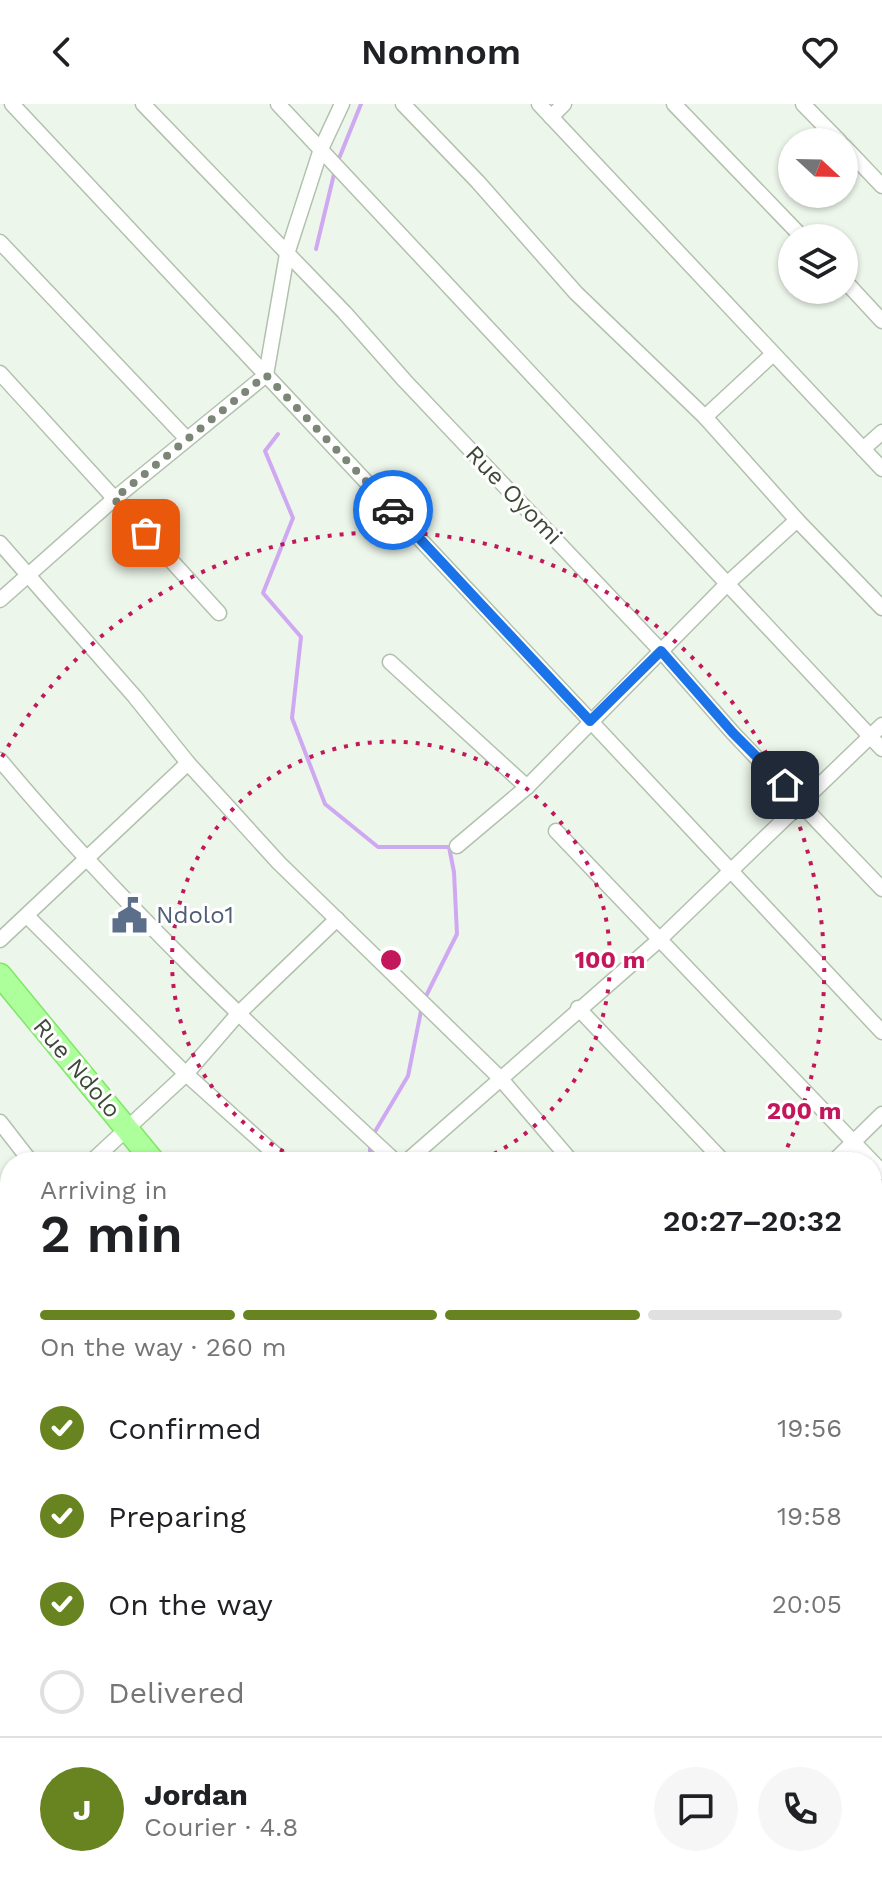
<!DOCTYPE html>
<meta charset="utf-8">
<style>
:root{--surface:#fff;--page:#f6f6f6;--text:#202124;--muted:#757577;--line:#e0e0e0;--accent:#688420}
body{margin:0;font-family:"Work Sans",sans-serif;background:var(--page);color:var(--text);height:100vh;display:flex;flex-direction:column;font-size:30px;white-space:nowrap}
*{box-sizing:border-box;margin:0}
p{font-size:26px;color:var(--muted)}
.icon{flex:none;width:44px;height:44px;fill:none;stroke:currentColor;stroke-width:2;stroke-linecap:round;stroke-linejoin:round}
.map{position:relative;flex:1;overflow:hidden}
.sheet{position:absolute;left:0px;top:1048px;width:882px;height:746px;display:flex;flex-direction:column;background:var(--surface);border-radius:32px 32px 0 0;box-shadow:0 2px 6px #0004}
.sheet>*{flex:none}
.needle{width:52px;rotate:112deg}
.buttons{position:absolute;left:778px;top:24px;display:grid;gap:16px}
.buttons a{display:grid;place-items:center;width:80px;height:80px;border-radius:50%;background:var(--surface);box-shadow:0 2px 6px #0004;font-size:40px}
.pin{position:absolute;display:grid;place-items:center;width:68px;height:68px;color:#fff;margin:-34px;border-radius:16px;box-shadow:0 4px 12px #0006}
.courier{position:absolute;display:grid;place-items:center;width:80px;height:80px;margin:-40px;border:6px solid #1a73e8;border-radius:50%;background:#fff;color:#222;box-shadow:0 2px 10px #0007}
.overview em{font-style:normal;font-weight:600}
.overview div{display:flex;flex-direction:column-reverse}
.overview{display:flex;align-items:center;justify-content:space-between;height:136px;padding:0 40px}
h1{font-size:52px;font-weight:600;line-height:60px}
.bar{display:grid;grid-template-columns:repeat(4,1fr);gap:12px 8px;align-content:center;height:96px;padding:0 40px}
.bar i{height:10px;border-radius:6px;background:var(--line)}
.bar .active{background:var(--accent)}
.bar p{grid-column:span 4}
.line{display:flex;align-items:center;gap:20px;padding:0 40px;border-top:2px solid var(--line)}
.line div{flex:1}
.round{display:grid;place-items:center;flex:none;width:84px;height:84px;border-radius:42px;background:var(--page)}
ol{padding:0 40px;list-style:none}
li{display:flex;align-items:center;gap:24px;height:88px}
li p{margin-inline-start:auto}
li .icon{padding:8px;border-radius:50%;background:var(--accent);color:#fff;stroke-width:4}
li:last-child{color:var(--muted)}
li i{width:44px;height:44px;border:4px solid var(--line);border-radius:50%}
header{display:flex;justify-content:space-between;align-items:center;height:104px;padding:0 40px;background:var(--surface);font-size:36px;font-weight:600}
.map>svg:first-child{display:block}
.green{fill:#b4ead2}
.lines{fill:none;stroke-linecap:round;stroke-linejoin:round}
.stream{stroke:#cfa8f2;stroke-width:4}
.street-casing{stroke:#b2c1ad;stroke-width:17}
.primary-casing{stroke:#80e669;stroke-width:25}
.street{stroke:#fff;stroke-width:14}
.primary{stroke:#acff9b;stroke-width:22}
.done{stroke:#7b8677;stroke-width:8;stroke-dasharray:0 14.4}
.route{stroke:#1a73e8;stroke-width:10}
.ring{fill:none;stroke:#c2185b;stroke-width:4;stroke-dasharray:4 8}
.labels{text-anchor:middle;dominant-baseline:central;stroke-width:6;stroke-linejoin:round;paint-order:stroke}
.street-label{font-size:24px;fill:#3d4a38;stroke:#fff}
.service-label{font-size:24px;fill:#4e5e75;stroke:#fff;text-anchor:start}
.centre{fill:#c2185b;stroke:#fff;stroke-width:4}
.ring-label{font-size:24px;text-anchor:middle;font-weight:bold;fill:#c2185b;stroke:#fff;stroke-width:6;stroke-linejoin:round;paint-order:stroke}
</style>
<header><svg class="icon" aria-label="back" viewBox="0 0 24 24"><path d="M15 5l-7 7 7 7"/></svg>Nomnom<svg class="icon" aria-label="heart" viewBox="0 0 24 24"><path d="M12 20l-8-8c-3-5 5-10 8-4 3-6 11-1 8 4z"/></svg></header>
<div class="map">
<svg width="882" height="1793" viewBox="0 0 882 1793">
<rect width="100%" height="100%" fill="#edf6eb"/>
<path class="green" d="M576,1784H683L691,1793H565Z"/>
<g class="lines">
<g class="stream">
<path d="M338,57L361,0"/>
<path d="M316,145L335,66"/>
<path d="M278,330L265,347L293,414L263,489L301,533L292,614L325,700L378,743H449L454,768L457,830L425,894"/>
<path d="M373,1031L408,972L422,902"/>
<path d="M370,1058V1039"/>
<path d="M872,1166L882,1167"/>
<path d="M0,1528L10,1534"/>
</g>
<defs>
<g id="street">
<path d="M12,0L882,928"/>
<path d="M143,0L344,208L405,277L661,547L733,629L882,785"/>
<path d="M278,0L882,645"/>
<path d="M403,0L478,78L576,189L705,313L797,416L882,504"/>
<path d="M539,0L882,365"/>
<path d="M674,0L803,134"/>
<path d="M803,0L840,38"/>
<path d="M551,13L564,0"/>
<path d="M844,42L882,82"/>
<path d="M0,138L186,334"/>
<path d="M844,176L882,217"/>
<path d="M0,269L219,509"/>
<path d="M705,313L773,250"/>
<path d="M863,345L882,328"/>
<path d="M0,439L135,593L188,659L279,759L500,974L572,1058"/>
<path d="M0,496L114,395L266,271L287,150L321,45L342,0"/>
<path d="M390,558L527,683"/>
<path d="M0,656C121,801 258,930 396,1058"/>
<path d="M556,727L882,1068"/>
<path d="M457,742L527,683L728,479L797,416"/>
<path d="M27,812L186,970L284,1058"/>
<path d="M0,836L188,659"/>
<path d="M578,904L724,1058"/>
<path d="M0,1018L31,1058"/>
<path d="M91,1058L186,970L238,910L337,815"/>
<path d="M406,1058L659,836L882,621"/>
<path d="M833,1058L882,1010"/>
<path d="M0,1106L10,1119"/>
<path d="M0,1141L10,1131"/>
<path d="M872,1220L882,1231"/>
<path d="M0,1254L10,1265"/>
<path d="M0,1384L10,1394"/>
<path d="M872,1405L882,1416"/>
<path d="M0,1439L10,1427"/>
<path d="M872,1594L882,1605"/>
<path d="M872,1664L882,1656"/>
<path d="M48,1793L59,1784"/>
</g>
<g id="primary">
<path d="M0,871L154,1058"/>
<path d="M770,1784L777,1793"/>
</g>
</defs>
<use href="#street" class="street-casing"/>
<use href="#primary" class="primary-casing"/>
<use href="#street" class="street"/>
<use href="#primary" class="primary"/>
</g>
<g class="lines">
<path class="done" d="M146,429L114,395L266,271L393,406"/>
<path class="route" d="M393,406L590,617L661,547L733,629L785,681"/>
</g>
<g class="ring">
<path d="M305 1058A219 219 0 1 1 477 1058"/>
<path d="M2 653A439 439 0 0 1 782 1055"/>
</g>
<defs>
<symbol id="civic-bare" viewBox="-9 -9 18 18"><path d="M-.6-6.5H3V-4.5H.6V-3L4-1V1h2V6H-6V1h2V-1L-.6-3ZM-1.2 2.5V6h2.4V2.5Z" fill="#5c6f8a" stroke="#fff" stroke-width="2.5" paint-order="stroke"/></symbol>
</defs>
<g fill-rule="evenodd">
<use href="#civic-bare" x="104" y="786" width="51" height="51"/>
</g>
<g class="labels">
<g class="street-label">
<text transform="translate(514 391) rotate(46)">Rue Oyomi</text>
<text transform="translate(77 964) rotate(50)">Rue Ndolo</text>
</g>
<g class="service-label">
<text x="156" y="811">Ndolo1</text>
</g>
</g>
<circle cx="391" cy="856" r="12" class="centre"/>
<g class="ring-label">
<text x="610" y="864">100 m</text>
<text x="804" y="1015">200 m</text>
</g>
</svg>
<div class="buttons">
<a><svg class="needle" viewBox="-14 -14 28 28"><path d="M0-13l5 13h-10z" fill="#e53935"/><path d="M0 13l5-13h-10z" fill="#757577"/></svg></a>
<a><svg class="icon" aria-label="layers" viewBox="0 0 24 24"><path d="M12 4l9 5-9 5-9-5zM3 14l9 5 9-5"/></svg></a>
</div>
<div class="pin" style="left:146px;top:429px;background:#ea580c"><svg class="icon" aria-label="bag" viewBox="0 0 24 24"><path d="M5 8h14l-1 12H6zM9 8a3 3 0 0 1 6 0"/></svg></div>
<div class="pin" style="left:785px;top:681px;background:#1f2937"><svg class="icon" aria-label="home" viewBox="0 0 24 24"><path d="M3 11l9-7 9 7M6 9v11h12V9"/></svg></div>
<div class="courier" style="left:393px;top:406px"><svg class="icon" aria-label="car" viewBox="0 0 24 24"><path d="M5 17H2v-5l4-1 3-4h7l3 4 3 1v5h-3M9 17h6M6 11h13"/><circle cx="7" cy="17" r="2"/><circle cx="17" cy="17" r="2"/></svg></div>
<section class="sheet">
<div class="overview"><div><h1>2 min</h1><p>Arriving in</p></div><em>20:27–20:32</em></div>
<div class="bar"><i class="active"></i><i class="active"></i><i class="active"></i><i></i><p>On the way · 260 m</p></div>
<ol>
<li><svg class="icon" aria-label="check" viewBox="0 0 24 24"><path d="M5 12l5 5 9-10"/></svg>Confirmed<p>19:56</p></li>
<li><svg class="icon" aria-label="check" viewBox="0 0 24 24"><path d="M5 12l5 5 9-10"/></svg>Preparing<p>19:58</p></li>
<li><svg class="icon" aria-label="check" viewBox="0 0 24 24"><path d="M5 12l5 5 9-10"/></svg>On the way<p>20:05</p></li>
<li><i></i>Delivered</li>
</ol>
<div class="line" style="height:144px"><b class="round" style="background:var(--accent);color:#fff">J</b><div><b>Jordan</b><p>Courier · 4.8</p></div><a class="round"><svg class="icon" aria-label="chat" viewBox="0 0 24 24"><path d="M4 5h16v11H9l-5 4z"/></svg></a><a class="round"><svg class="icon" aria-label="phone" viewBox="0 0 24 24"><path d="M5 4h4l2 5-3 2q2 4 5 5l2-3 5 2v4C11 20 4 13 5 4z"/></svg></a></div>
</section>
</div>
